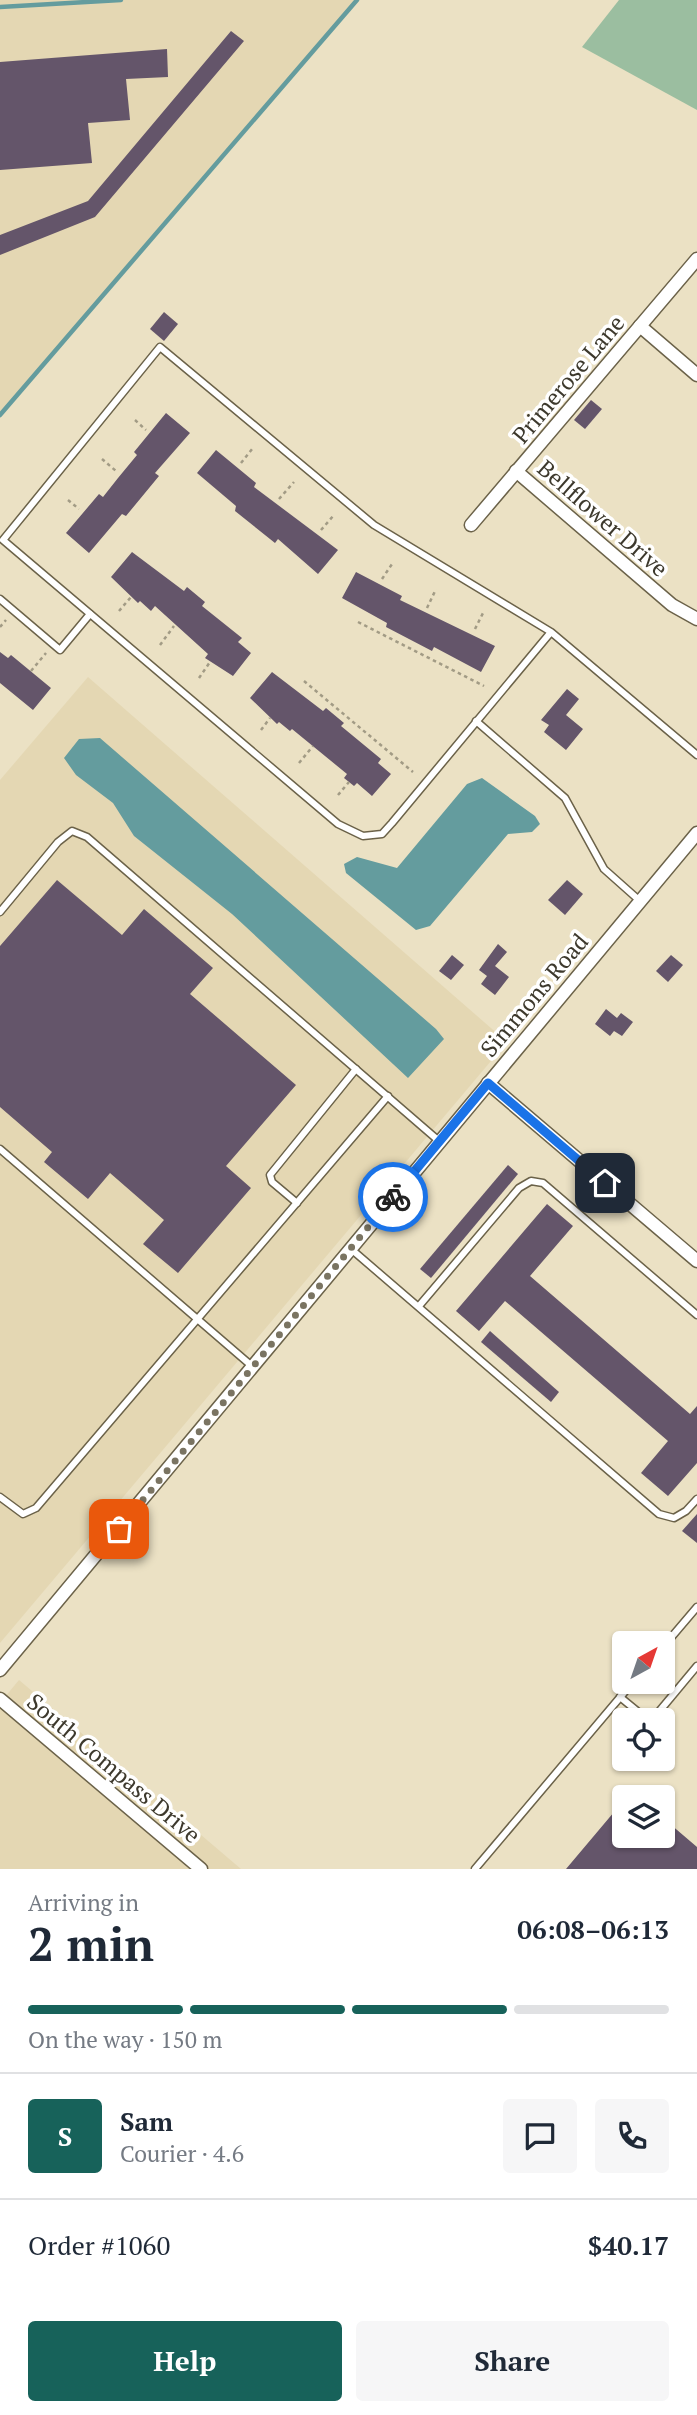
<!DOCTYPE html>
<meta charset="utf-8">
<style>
:root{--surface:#fff;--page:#f6f6f7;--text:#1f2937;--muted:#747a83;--line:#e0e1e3;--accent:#17625a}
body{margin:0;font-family:"PT Serif",serif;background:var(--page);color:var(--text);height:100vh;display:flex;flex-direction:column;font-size:26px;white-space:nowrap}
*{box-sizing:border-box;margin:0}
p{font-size:23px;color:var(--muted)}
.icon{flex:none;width:38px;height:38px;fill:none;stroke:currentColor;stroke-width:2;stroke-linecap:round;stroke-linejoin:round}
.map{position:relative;height:1869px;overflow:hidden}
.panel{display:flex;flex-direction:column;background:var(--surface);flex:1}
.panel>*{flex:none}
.needle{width:46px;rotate:40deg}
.buttons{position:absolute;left:612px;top:1631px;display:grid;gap:14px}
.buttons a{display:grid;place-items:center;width:63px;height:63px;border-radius:7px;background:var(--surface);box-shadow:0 2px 5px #0004;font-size:35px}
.pin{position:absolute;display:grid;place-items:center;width:60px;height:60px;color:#fff;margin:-30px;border-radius:14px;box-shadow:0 4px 10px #0006}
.courier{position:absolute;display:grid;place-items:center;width:70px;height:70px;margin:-35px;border:5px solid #1a73e8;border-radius:50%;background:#fff;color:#222;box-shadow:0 2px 9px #0007}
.summary em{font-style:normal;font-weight:700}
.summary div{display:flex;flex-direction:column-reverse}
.summary{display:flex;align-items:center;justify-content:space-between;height:119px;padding:0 28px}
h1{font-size:46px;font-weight:700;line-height:52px}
.bar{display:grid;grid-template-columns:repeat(4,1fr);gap:10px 7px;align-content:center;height:84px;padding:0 28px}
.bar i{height:9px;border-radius:5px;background:var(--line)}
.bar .on{background:var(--accent)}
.bar p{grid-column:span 4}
.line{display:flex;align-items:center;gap:18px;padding:0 28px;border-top:2px solid var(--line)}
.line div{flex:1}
.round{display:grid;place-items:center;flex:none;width:74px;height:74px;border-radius:7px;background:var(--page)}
.cta{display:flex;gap:14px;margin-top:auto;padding:14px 28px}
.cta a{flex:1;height:80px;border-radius:7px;background:var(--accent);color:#fff;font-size:28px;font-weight:700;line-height:80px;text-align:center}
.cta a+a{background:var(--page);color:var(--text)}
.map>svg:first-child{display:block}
.built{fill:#e4d7b3}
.green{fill:#9bbea0}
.water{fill:#649c9e}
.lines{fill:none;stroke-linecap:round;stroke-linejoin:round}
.stream{stroke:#649c9e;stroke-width:4.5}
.building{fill:#64556a}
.lane-casing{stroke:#6b6249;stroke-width:9}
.street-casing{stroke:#6b6249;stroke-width:15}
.path{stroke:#a29b85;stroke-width:2.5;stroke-dasharray:3.5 3.5;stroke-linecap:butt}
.lane{stroke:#fff;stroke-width:6}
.street{stroke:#fff;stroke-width:12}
.done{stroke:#7a7462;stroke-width:7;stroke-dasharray:0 12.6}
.route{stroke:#1a73e8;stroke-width:9}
.labels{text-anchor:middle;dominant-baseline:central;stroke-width:7;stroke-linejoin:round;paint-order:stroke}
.street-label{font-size:23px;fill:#3d392d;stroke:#fff}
</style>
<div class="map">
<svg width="697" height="1869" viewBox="0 0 697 1869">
<rect width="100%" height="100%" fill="#ebe1c4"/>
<g class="built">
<path d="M0,0H357L0,415Z"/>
<path d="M88,677L507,1042L0,1643V780Z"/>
<path d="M19,1680L241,1869H0V1703Z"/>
</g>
<path class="green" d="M619,0H697V110L582,47Z"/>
<g class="water">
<path d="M100,738L436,1029L444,1039L408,1078L232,914L134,836L113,803L76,775L64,758L79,739Z"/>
<path d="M482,778L535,816L540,824L532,832L508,834L430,926L416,930L346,873L344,864L357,857L397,868L467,784Z"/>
</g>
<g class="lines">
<g class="stream">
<path d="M0,7L121,0"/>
<path d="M0,415L357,0"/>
</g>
</g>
<g class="building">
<path d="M231,31L244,41L95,217L0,255V235L88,201Z"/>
<path d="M167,49L168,77L126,79L130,120L88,123L92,163L0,170V62Z"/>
<path d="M164,312L178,324L164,341L150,329Z"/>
<path d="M591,400L602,409L585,429L574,420Z"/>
<path d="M166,413L190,433L155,473L159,476L126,516L122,514L89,553L66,533L99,494L103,497L118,478L137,455L134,452Z"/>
<path d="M216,450L256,483L254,487L338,550L318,574L278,539L275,543L235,511L236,506L197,473Z"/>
<path d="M132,552L184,591L187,587L205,602L202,606L242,638L238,642L251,653L233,676L205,658L208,654L155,606L151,611L140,601L138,603L111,577Z"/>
<path d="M356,572L402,596L400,600L495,646L481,672L434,647L432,651L386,627L387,623L342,598Z"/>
<path d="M0,652L8,658L11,655L51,688L33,710L0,683Z"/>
<path d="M272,672L323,711L326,708L344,723L341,726L381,759L378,763L391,774L372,796L357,783L354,786L344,778L347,774L292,729L290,731L279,722L277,724L250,698Z"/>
<path d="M567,689L579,699L566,715L583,729L566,750L544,732L549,725L541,720Z"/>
<path d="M57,880L122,935L144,909L213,968L190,994L296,1085L226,1166L251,1188L178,1273L143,1244L164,1220L110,1173L88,1199L44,1162L52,1152L0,1107V946Z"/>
<path d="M567,880L583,894L565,915L548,900Z"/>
<path d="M498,944L507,952L495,966L509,977L495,995L481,984L487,976L479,970Z"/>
<path d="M452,955L464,965L451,980L439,971Z"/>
<path d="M671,955L683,965L668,982L656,971Z"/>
<path d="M606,1009L617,1018L621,1013L633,1022L622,1036L614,1031L610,1036L595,1024Z"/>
<path d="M508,1165L518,1174L431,1278L420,1269Z"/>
<path d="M547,1204L573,1226L530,1276L690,1414L697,1406V1463L668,1496L641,1473L668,1441L505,1301L479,1331L456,1311Z"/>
<path d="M490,1331L559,1392L551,1402L481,1342Z"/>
<path d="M697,1514V1543L682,1531Z"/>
<path d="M625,1799V1836H663V1818L697,1847V1869H566Z"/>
</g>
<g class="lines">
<defs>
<g id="lane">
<path d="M0,599L60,650L90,614"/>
<path d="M551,632L392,823L382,834L363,836L338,824L3,540L160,347L374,525L551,632L697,755"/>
<path d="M476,721L565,798L604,869L640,901"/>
<path d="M0,912L58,842L72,831L87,837L439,1141"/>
<path d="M0,1149L253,1367"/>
<path d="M297,1203L272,1182L270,1175L356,1069"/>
<path d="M351,1249L659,1514L674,1518L686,1511L697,1499"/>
<path d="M419,1306L519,1188L531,1181L543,1183L697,1315"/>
<path d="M0,1497L23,1514L36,1508L388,1096"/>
<path d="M663,1647L697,1607"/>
<path d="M620,1697L648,1720"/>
<path d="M652,1720L697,1666"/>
<path d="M475,1869L633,1682"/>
</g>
<g id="street">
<path d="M640,326L697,375"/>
<path d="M516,471L672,605L697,619"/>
<path d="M471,525L697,259"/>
<path d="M488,1083L697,1261"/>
<path d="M0,1670C234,1392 464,1111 697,833"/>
<path d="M0,1699L201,1869"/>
</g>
</defs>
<use href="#lane" class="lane-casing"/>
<use href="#street" class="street-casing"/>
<g class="path">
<path d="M135,420L146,430"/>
<path d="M102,459L116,471"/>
<path d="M241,463L253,448"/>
<path d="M279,499L294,482"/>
<path d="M68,500L79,509"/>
<path d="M321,530L334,515"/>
<path d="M382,579L392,564"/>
<path d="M427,608L436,589"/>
<path d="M119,611L131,597"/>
<path d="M358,622L484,686"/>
<path d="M0,627L6,620"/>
<path d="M475,629L483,613"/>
<path d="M160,645L174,626"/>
<path d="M31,671L46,653"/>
<path d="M199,678L210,662"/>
<path d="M304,681L413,772"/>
<path d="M261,730L270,718"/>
<path d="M299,763L313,746"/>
<path d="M338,795L349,782"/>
</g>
<use href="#lane" class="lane"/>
<use href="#street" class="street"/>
</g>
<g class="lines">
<path class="done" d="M119,1529L393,1197"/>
<path class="route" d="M393,1197L488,1083L605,1183"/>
</g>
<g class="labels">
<g class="street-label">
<text transform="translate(568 379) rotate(-50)">Primerose Lane</text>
<text transform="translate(603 518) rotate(41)">Bellflower Drive</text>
<text transform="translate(534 995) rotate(-50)">Simmons Road</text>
<text transform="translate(114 1768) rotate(40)">South Compass Drive</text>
</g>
</g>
</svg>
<div class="buttons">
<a><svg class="needle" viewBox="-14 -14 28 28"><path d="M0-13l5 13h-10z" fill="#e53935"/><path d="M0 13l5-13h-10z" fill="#747a83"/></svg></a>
<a><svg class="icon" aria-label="locate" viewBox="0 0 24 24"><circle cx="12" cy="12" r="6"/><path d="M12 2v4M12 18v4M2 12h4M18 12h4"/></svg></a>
<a><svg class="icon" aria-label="layers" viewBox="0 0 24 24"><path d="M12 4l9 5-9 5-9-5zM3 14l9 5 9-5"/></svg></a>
</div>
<div class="pin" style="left:119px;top:1529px;background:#ea580c"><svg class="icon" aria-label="bag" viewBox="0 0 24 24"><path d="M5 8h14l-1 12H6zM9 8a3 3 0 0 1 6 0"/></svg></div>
<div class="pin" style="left:605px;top:1183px;background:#1f2937"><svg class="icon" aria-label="home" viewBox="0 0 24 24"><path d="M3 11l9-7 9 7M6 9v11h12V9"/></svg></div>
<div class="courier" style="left:393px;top:1197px"><svg class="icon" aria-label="bike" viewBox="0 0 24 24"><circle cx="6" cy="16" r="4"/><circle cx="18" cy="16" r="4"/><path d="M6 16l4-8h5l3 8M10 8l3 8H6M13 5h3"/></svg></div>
</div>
<section class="panel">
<div class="summary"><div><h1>2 min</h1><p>Arriving in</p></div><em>06:08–06:13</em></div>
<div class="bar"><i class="on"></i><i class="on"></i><i class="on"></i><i></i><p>On the way · 150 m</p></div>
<div class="line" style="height:126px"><b class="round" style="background:var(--accent);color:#fff">S</b><div><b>Sam</b><p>Courier · 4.6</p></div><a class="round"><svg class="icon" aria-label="chat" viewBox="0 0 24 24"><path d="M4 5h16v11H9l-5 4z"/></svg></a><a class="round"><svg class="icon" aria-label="phone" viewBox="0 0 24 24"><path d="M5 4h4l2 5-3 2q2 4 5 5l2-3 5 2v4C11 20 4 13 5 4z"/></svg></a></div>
<div class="line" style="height:91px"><div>Order #1060</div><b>$40.17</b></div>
<div class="cta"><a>Help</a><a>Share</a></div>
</section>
